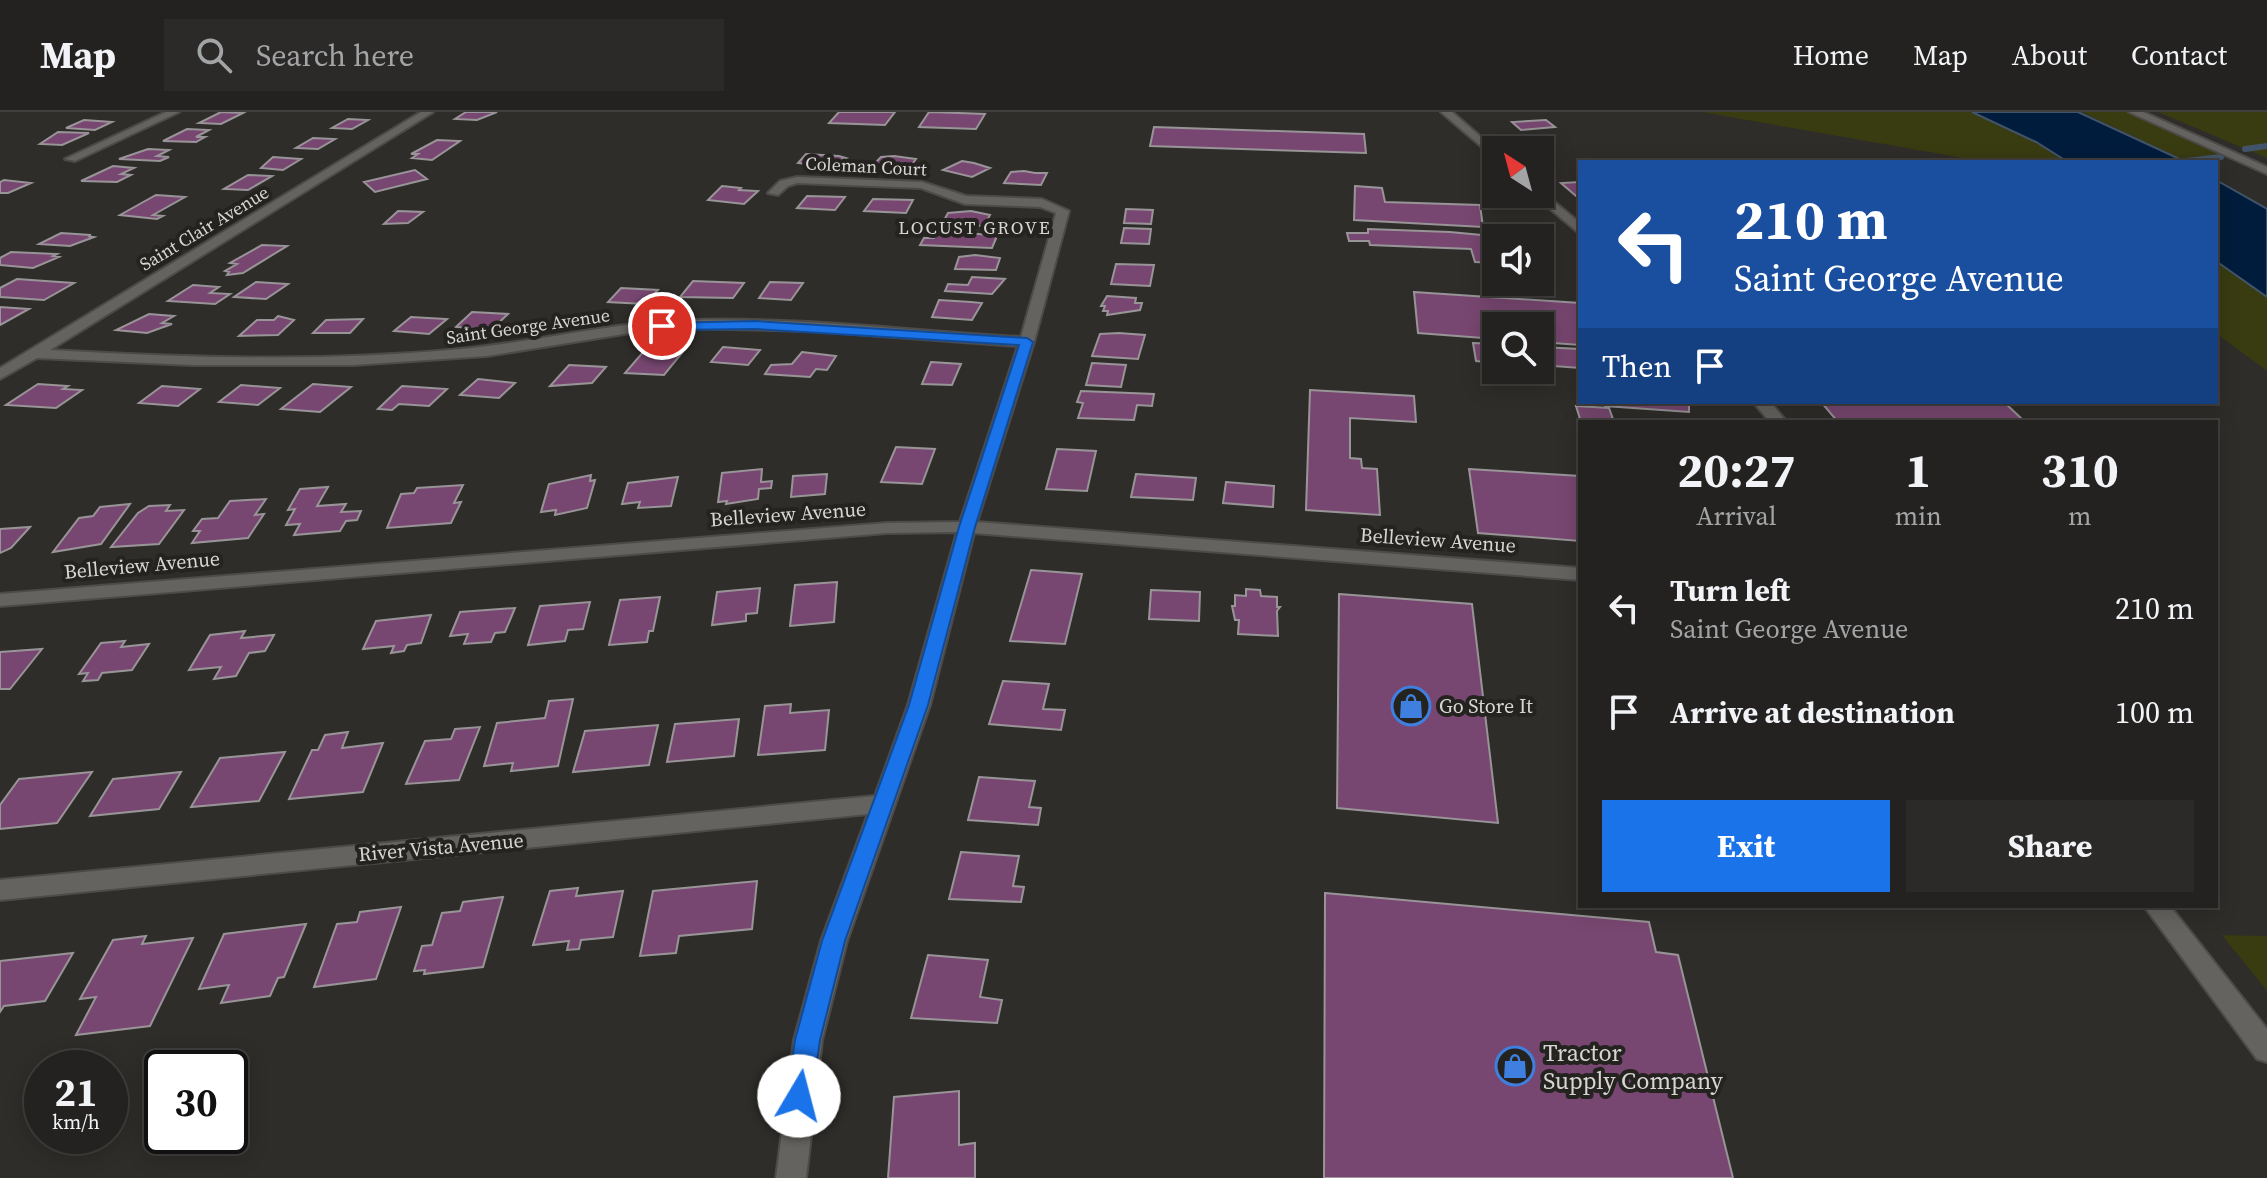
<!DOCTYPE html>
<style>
:root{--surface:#232220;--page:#2b2a29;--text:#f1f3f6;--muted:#a3a4a5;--line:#403f3e;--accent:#1a73e8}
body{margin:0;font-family:"Source Serif 4",serif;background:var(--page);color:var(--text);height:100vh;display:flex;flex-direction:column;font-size:30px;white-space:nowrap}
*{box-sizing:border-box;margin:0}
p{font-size:26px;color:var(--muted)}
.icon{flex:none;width:44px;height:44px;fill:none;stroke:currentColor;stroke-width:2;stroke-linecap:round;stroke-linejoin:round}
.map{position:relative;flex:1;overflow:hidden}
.panel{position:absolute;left:1578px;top:308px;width:640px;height:488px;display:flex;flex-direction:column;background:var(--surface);border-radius:0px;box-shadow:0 4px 20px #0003,0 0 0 2px var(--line)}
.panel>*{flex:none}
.banner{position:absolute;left:1578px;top:48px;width:640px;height:244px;border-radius:0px;box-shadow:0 4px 20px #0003,0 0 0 2px var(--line);background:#1a4fa0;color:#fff;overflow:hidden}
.needle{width:52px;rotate:324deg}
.tools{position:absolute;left:1482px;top:24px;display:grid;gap:16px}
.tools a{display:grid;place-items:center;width:72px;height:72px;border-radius:0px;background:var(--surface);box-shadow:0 4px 20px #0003,0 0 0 2px var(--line);font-size:40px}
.speed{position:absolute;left:24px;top:938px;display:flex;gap:16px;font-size:40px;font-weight:700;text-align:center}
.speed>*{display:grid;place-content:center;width:104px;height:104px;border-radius:50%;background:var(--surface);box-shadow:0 4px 20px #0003,0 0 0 2px var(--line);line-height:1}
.speed small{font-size:20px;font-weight:400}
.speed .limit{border:4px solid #111;border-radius:12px;background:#fff;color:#111}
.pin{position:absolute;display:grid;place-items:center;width:68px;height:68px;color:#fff;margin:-34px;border:4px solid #fff;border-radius:50%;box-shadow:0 2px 8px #0007}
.me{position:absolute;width:88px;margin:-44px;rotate:8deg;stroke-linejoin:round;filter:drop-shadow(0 0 6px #0008)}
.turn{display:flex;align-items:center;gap:28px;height:168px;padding:0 24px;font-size:36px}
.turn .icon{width:104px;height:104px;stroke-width:2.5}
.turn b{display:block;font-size:56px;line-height:68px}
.then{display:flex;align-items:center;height:76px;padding:0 24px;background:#0003;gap:16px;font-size:30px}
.eta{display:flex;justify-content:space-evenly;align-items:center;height:136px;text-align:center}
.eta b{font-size:48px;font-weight:700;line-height:56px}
.cta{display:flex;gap:16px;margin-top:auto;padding:16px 24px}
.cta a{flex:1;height:92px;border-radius:0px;background:var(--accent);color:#fff;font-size:32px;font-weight:700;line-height:92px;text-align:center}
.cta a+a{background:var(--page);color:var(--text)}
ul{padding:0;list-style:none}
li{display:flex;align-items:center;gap:24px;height:104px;padding:0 24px}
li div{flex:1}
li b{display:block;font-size:30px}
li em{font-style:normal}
header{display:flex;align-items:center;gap:48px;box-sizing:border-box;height:112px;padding:0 40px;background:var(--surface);border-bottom:2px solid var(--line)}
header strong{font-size:38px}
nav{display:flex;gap:44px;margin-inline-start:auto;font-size:28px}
.search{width:560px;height:72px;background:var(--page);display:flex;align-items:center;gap:20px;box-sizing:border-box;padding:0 28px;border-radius:0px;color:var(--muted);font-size:30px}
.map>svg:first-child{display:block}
.green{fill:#393b11}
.water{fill:#001c3c;stroke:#41546a;stroke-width:2}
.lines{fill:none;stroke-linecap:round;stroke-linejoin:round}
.stream{stroke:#41546a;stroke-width:6}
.building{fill:#784771;stroke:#989497;stroke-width:2}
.pedestrian-casing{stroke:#4d4b49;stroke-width:4}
.minor-casing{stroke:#4d4b49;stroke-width:4}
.tertiary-casing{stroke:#4d4b49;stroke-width:4}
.pedestrian{fill:#656360;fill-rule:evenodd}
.minor{fill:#656360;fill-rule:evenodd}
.tertiary{fill:#656360;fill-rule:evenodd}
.route{fill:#1a73e8;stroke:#114b97;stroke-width:2}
.labels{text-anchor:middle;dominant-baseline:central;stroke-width:8;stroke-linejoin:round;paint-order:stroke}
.far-street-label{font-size:18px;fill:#d8d6d4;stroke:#252320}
.far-neighbourhood-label{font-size:18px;letter-spacing:2px;fill:#d8d6d4;stroke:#252320}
.street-label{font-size:20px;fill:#d8d6d4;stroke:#252320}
.poi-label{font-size:20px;fill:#d8d6d4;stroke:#252320;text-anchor:start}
.near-poi-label{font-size:24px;fill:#d8d6d4;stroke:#252320;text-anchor:start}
</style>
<header>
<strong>Map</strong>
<div class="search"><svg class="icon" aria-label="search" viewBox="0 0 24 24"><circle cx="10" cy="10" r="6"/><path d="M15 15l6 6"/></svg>Search here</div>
<nav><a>Home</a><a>Map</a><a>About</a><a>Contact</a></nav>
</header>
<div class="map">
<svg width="2267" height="1066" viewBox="0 0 2267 1066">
<rect width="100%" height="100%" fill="#2f2d2a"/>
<path class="green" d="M1702,0H1972L2036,30L2068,50H1986Z
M2082,0H2134L2231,42L2179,46Z
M2158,0H2267V46Z
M2216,149L2267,185V259L2216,221Z
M2222,823L2267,824V879Z"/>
<path class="water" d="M1972,0H2078L2186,50H2068L2036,30Z
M2216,68L2267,97V185L2216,149Z"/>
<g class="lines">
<path class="stream" d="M2245,37L2267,34
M2177,50L2221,45"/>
</g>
<path class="building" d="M221,0L243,1L221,12L199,11Z
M466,0H497L477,8L455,7Z
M839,0H895L885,13L829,11Z
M929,0L959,1L985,2L976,17L919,15Z
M348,7L368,8L352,17L332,16Z
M84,8L112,10L95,18L66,16Z
M1546,8L1555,15L1521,18L1512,10Z
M1154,15L1364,22L1366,41L1150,34Z
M187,17L209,18L196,25H205L196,30L163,29Z
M58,20L89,21L62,33L40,32Z
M313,26L335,27L318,37L296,36Z
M437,28L460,29L432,48L412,46L418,42H411Z
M148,37L169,38L157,44L169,45L160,49L119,47Z
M806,42L839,44L846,46L824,54L798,51Z
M894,44L916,47L909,56L872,54L881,45Z
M273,45L301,47L283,58L261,56Z
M962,49L974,51L990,56L972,65L943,58Z
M113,54L134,56L121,62L131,63L117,70L81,69Z
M415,58L427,67L375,80L364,70Z
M1024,59L1035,61H1047L1041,73L1004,71L1011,60Z
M248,63L272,64L248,78L224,77Z
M4,68L31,71L8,81H0V70Z
M1580,70V84H1576L1561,71Z
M722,74L741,76L739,78L758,79L744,92L708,88Z
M1355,74L1382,76L1385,90L1480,93L1483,115L1354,108Z
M156,83L185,85L153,103L163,104L157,107L120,103Z
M807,84L845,85L835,98L797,96Z
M873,87L913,88L906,101L864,99Z
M1126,97L1153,98L1151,112L1124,111Z
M398,99L423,100L408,111L384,112Z
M971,99L990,103L984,114L942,112L948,101Z
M1124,116L1151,117L1149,132L1121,131Z
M1368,117L1450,120L1514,126H1496V151L1475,150L1471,137L1370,133L1369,129H1349L1347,121H1368Z
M937,120L979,122L997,124L992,136L920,133L924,126H934Z
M61,121L91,123L88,124L94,125L70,134L39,132Z
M262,133L287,134L243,161L227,163L229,160L225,159L237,152L230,151Z
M11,140L57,142L53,144L59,145L33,156L0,153V146Z
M975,143L1000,146L996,158L955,157L959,145Z
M1116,152L1154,153L1150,174L1111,172Z
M972,165L1005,167L992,182L945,179L948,172L968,173Z
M17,167L74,171L44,188L0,185V176Z
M693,169L744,171L733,186L680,185Z
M256,170L288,172L266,187L234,185Z
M770,170L803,171L791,188L759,186Z
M193,173L219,175L210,181L230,182L215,192L168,189Z
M621,176L658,178L645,192L608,190Z
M1414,180L1580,191V233L1540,230V214H1496V227L1418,221Z
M1107,184L1136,186L1135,191H1142L1140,198L1107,203L1108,199H1103L1105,194H1101Z
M939,188L971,190L982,191L972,208L932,205Z
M0,195L29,197L0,213Z
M472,200L508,202L492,217L456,215Z
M149,202L174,204L162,211L172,212L147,221L116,218Z
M278,204L294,208L278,223L239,224L257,208H274Z
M411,205L447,207L429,222L394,219Z
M363,207L350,221H313L326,208Z
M1119,221L1145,223L1138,247L1092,244L1100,222Z
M1473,231L1496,232V251L1476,249Z
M723,235L760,238L748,253L711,250Z
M1540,235L1580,237V256L1540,253Z
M644,239L682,241L664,263L625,261Z
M802,240L836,244L827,258L816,257L810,265L765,262L771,253L792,252Z
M931,250L961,252L952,273L922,272Z
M1092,251L1126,253L1121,275L1086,273Z
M569,253L606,255L592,271L550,274Z
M478,267L515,271L499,286L460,283Z
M38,272L68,274L63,277L82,278L56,296L6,293Z
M313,272L351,275L320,300L281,297Z
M241,273L280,276L258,293L219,290Z
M162,274L200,277L178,294L139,291Z
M402,274L447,277L429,294L399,292L392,298L378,297Z
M1310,278L1414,284L1416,310L1350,306V346L1361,347L1362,356L1377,357L1380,403L1306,398Z
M1081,279L1154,282L1152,294L1137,293L1134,308L1078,306L1083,291L1077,290Z
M1604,290H1689V300L1605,294Z
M1821,290H2004L2024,309L1838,310Z
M1576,294L1609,296L1614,310H1581Z
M896,335L935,337L922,372L881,370Z
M1057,337L1096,339L1087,379L1046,377Z
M762,357L761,370L772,369L771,376L759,377L758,387L726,392L727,389L718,390L722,361Z
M1469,357L1580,364V429L1478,421Z
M827,362L825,382L791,385L793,364Z
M1136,362L1196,366L1193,388L1131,385Z
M591,363L590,369L595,368L587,396L555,403L556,398L541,400L549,372Z
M678,365L671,394L638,396L640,390L622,392L628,371Z
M1226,370L1274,374L1273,395L1223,391Z
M463,373L454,391L461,390L451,411L387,416L401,382L414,381L417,376Z
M328,375L317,394L346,392L341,400L361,399L357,408L346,409L340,419L294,423L300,412L286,413L295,397L288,398L300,377Z
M266,387L255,403L264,402L248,426L192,431L200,419H193L202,407L218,406L230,389Z
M130,392L101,432L53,440L79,406L93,404L100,395Z
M170,393L166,399L184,398L159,432L111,435L138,401L149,394Z
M30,415L11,436L0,441V417Z
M1031,458L1082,462L1065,532L1010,529Z
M837,470L834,510L790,514L795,473Z
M760,476L757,501L746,502V509L712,513L717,480Z
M1246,477L1260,478L1261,484L1277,485V495H1280L1277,499L1278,524L1238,522L1239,508H1235L1232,494H1235V483L1246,484Z
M1151,478L1200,480L1199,509L1149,507Z
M1339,482L1472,492L1498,711L1337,696Z
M660,485L653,519H649L647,530L609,533L620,488Z
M590,490L583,517L568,518L565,529L528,533L540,494Z
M515,496L505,520L495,521L491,530L464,532L468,522L450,524L460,500Z
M431,503L421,531L407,533L404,539L391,541L394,534L363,537L376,509Z
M245,519L241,526L274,523L265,539L249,541L236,564L214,567L221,555L189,558L210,523Z
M125,529L121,535L149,532L132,558L102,561L98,568L83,569L88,561L79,562L101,531Z
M42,537L10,577H0V540Z
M1003,569L1049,572L1043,597L1065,598L1061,618L989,612Z
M573,587L558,654L511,659L513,651L484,654L497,611L545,606L549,589Z
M791,592L790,601L829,598L825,638L758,643L765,594Z
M739,607L734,644L667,650L675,612Z
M658,613L649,653L573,660L585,619Z
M480,615L459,668L406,672L425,629L451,627L455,617Z
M348,620L342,636L383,631L363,680L289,687L312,638H318L325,623Z
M285,640L259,689L191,695L220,646Z
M92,660L57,711L0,717V693L19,667Z
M181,660L159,697L90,704L113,667Z
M979,665L1035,669L1029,695L1041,696L1038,713L968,708Z
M961,740L1019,744L1013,774L1024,775L1021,790L949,787Z
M757,769L752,817L679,824L676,841L640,844L653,779Z
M578,776L576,784L623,779L613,825L581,828L579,837L567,838L569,829L533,833L550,779Z
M1325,781L1649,810L1656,840L1678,843L1733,1066H1324Z
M503,785L483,855L424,862L425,858L414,859L422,834L432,833L442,801L460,799L463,790Z
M401,795L376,867L314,875L337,812L357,810L360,800Z
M306,812L284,865L278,866L270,884L221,891L229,873L199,877L224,822Z
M146,824L142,832L193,826L150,914L76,923L96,885L80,887L113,828Z
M73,841L45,889L4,894L0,900V849Z
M928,843L988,848L980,885L1002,888L997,911L911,906Z
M959,979V1033L975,1031V1066H888L894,985Z"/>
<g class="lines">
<defs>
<path id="pedestrian" d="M2129,0H2143L2267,55V62Z"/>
<path id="minor" d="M166,0H179L75,49L65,47Z
M421,0H433L50,238C187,246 325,250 461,237C537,230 612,210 689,208C800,205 911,219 1021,225L1056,101L1040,95L965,92L921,76L797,71L788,74L778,83L768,81L780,69L797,65L922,70L966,84L1042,87L1069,99L1034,230L977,410L1580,456V468L974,421L930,593L847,829L822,928L806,1066H776L794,928L821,829L868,702L0,788V768L875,684L908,593L957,420L887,421L0,494V482L887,411L960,410L1018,234L814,219L687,216L630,221L487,244L353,253H193L37,246L0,267V256Z"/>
<path id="tertiary" d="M1441,0H1452L1496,38V47Z
M1540,78L1580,111V122L1536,85L1534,82H1540Z
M1753,290H1770L1787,310H1770Z
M2144,794H2170L2267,917V950L2257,947Z"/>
</defs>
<use href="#pedestrian" class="pedestrian-casing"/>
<use href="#minor" class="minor-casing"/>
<use href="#tertiary" class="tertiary-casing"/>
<use href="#pedestrian" class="pedestrian"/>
<use href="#minor" class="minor"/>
<use href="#tertiary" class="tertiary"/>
</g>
<path class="route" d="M755,209L1027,226L1033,230L975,415L928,593L845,829L820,928L812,984L808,993L799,996L790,993L787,984L795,928L822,829L909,593L959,415L1019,233L755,217L662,218L655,214L662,211Z"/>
<defs>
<symbol id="shop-ring" viewBox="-11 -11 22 22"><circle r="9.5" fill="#252320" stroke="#3f7fe0" stroke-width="1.5"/><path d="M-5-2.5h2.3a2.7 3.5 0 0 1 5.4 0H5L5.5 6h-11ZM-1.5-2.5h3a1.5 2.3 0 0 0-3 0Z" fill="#3f7fe0"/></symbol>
</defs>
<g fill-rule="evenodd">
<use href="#shop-ring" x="1389" y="572" width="44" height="44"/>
<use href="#shop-ring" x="1493" y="932" width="44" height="44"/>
</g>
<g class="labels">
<g class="far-street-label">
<text transform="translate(866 54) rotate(3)">Coleman Court</text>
<text transform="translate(204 116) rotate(-31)">Saint Clair Avenue</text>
<text transform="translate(528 214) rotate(-8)">Saint George Avenue</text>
</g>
<g class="far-neighbourhood-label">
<text x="975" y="115">LOCUST GROVE</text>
</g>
<g class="street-label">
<text transform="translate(788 402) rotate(-4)">Belleview Avenue</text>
<text transform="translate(1438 428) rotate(4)">Belleview Avenue</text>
<text transform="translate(142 453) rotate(-5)">Belleview Avenue</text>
<text transform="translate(441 735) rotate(-5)">River Vista Avenue</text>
</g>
<g class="poi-label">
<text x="1439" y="594">Go Store It</text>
</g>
<g class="near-poi-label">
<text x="1543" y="940">Tractor<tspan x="1543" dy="28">Supply Company</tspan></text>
</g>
</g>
</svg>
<div class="tools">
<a><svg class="needle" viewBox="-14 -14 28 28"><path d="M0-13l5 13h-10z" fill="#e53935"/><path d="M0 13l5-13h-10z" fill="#a3a4a5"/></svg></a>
<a><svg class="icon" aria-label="sound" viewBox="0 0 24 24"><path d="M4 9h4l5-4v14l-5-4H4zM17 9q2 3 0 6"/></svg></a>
<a><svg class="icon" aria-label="search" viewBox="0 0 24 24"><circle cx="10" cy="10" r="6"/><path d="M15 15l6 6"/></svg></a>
</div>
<div class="speed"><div>21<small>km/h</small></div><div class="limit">30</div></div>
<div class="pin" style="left:662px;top:214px;background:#d93025"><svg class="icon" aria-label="arrive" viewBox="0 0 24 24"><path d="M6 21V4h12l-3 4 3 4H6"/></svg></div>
<svg class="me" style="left:799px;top:984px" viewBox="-20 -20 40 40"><circle r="19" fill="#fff"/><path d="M0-13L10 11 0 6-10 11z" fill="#1a73e8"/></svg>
<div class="banner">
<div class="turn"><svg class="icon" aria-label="left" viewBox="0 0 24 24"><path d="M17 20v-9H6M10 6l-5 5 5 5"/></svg><div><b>210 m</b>Saint George Avenue</div></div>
<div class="then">Then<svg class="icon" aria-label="arrive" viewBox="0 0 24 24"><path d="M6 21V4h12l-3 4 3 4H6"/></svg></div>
</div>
<section class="panel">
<div class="eta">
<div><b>20:27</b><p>Arrival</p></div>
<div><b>1</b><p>min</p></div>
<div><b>310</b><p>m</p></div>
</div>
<ul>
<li><svg class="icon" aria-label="left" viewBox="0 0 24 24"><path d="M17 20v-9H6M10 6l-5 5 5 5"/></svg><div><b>Turn left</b><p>Saint George Avenue</p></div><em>210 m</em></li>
<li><svg class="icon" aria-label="arrive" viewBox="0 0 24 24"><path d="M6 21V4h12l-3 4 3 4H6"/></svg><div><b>Arrive at destination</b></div><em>100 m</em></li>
</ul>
<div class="cta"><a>Exit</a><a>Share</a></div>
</section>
</div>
